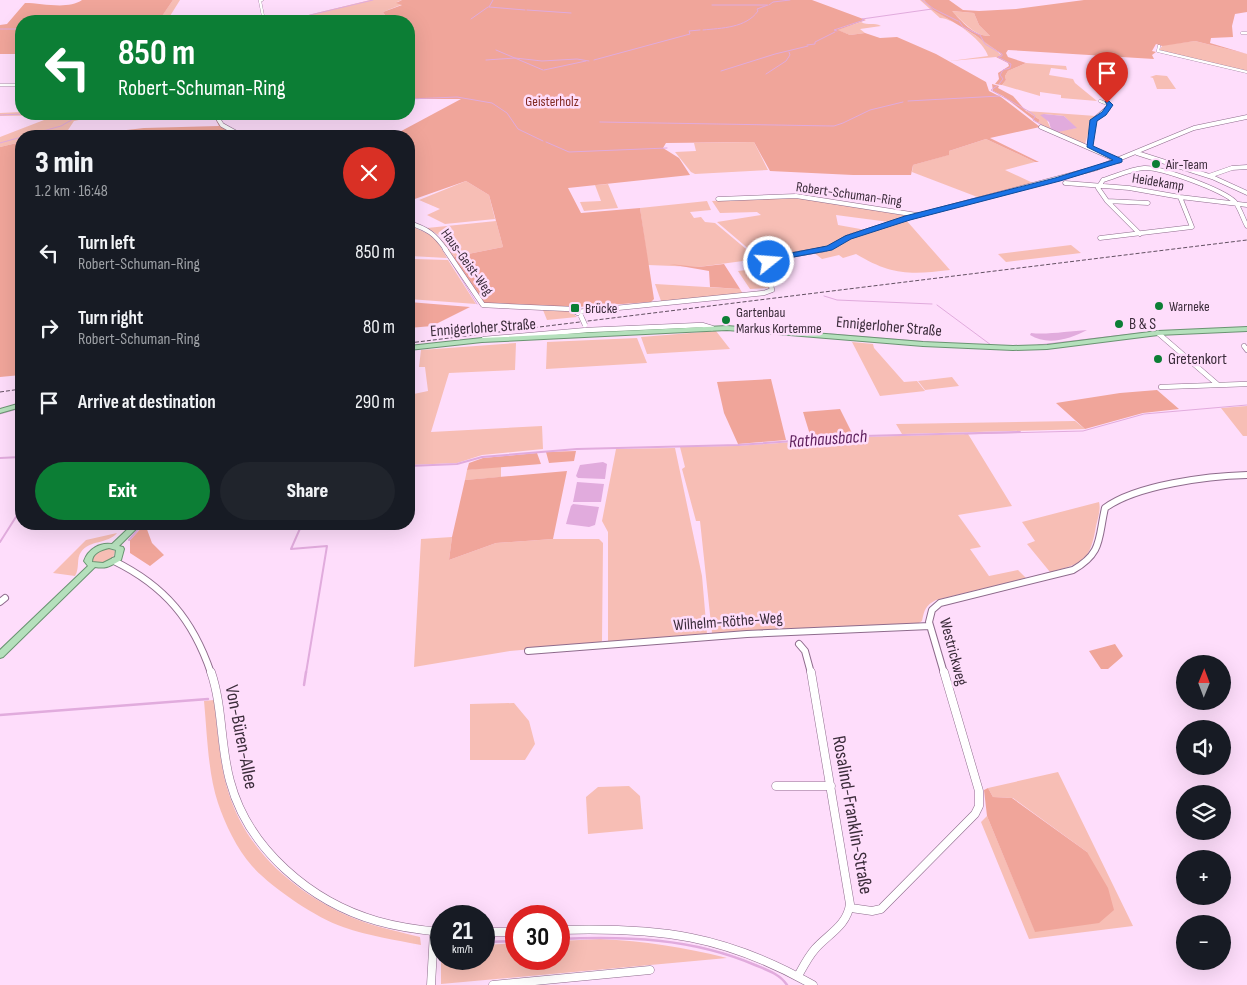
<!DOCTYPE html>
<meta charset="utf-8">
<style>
:root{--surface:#171b24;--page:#20242c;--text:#f1f3f6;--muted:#9ea1a6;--accent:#0c7e35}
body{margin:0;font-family:"Sofia Sans Condensed",sans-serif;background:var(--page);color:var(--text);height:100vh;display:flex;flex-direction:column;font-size:19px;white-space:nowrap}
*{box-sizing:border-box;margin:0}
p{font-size:16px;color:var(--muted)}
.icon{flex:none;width:28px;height:28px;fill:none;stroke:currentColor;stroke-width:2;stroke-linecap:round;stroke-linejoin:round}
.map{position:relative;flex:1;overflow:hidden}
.panel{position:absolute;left:15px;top:130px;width:400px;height:400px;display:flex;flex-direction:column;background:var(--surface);border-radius:20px;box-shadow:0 5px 20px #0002}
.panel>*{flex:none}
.hud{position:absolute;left:15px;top:15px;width:400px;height:105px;border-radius:20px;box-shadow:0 5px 20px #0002;background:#0c7e35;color:#fff;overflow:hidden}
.needle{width:32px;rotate:1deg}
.controls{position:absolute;left:1176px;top:655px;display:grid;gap:10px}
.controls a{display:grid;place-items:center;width:55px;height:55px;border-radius:50%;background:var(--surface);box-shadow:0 5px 20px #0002;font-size:25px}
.speed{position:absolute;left:430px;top:905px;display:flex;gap:10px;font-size:25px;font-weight:700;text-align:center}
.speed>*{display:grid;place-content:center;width:65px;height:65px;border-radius:50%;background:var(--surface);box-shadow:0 5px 20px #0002;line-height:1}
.speed small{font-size:12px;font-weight:400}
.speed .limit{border:8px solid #d22;background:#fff;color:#111}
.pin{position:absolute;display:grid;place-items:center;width:42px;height:42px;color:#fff;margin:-51px -21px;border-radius:50% 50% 50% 0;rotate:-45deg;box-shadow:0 0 5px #0007}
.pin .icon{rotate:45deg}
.me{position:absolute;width:55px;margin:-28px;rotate:73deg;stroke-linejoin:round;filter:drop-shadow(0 0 4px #0008)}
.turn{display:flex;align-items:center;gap:18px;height:105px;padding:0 20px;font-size:22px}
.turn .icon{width:65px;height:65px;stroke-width:2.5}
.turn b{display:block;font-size:35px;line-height:42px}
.round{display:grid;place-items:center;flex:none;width:52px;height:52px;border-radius:26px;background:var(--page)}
.headline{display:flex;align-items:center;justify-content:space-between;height:85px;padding:0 20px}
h1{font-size:30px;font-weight:800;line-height:38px}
.cta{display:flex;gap:10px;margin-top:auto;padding:10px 20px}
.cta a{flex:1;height:58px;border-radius:30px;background:var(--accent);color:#fff;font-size:20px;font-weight:800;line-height:58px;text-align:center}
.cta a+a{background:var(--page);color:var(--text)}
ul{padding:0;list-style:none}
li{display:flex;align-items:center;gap:15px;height:75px;padding:0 20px}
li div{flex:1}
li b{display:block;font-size:19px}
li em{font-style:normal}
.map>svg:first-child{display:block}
.green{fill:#f7beb5;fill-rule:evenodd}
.forest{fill:#f0a59a;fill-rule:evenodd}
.water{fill:#e1abdd}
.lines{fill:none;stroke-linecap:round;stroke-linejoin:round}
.stream-far2{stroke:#e1abdd;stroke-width:1}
.stream-far1{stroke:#e1abdd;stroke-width:2}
.stream{stroke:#e1abdd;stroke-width:2.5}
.minor-far4-casing{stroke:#8e6b8c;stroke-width:3}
.minor-far3-casing{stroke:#8e6b8c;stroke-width:5}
.minor-far2-casing{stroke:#8e6b8c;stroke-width:5.5}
.minor-far1-casing{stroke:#8e6b8c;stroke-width:8}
.minor-casing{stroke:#8e6b8c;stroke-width:9}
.major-casing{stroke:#6a9472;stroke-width:2}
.minor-far4{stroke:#fff;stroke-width:2.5}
.minor-far3{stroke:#fff;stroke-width:4}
.minor-far2{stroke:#fff;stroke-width:4.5}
.minor-far1{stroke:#fff;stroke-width:6}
.minor{stroke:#fff;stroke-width:8}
.major{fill:#b5e0bc;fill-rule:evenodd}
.rail{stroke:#635062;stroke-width:1;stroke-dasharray:4 2;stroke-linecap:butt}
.minor-bridge-casing{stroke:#8e6b8c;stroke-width:5.5;stroke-linecap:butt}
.minor-bridge{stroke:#fff;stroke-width:4.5}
.route{fill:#1a73e8;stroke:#114b97}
.poi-dot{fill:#0c7e35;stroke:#feddfb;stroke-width:2}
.labels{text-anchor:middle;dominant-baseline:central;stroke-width:5;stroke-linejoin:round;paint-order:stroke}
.far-park-label{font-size:14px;fill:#822b23;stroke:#feddfb}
.far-poi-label{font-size:14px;fill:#3b2c3a;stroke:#feddfb;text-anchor:start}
.far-street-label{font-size:14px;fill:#3b2c3a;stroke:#feddfb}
.poi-label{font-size:16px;fill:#3b2c3a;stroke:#feddfb;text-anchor:start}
.street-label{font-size:16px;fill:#3b2c3a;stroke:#feddfb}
.water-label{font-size:18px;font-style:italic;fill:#5d1e5b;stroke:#feddfb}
.near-street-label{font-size:19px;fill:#3b2c3a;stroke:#feddfb}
</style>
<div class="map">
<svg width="1247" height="985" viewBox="0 0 1247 985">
<rect width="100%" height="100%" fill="#feddfb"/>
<path class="green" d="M173,0H180L170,16L260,15L261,19L300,17L370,0H402L397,2L403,4L383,12L389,21L159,20Z
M920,0H924C946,23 980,33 1001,55L996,57L950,61L988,56C985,43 954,18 940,18Z
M951,11L974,13L979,25L990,36C975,37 962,20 951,11Z
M861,22C868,26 874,22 881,26L860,29L865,33L850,35L837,30Z
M1195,41L1247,54V72L1159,50L1163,45Z
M1026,63L1066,66L1067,70L1051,68L1049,75L1073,79L1075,83L1097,101L1061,98V95L1040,92V96L1002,85L1006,80L1005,76L1008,71Z
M1156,75L1167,76L1176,89H1157L1153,78L1150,77Z
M1026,111L1096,116L1092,120L1085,144L1043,126L1038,123L1040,120ZM1044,114L1064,116L1076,128L1058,131L1051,129Z
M21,112V114H107L74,121L64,136H21V142L0,147V137L57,115L0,116V113Z
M986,139L1035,162L1005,170L1033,183L980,198L912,172L913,165L948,155L949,151Z
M754,142L768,170L695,174L691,172L675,152L696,151L694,143Z
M466,181L489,195L495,219L445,224L427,215L440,209L419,200Z
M608,184L618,208L584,211L580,202L601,201L595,185Z
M796,197L912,215L889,222L836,215L838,225L866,230L828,247L763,259L757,256L717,222L761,215L757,212L720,213L712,201Z
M707,201L711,210L690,212L694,218L701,217L705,222L715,223L758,259L698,267L648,265L640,208Z
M906,220L950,270C910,275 891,275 856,254L843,258L839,255L822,259L813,252L832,249L850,238Z
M496,221L503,247L453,257L440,236L427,228Z
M409,225L435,237L447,258L410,256L414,244L409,243Z
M1071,245L1081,253L1006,262L998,254Z
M414,259L448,260L476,304L409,299V262H412Z
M765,268L769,288L750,289L738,271Z
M655,284L740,289L743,294L661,301Z
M543,310L570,311L577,317L547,320Z
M716,331L730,349L647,354L641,337Z
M637,338L647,363L546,369L547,342Z
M852,342L873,344L874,348L904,382L917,381L925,391L880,396Z
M516,343L515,370L449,373L431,432L542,426L543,449L482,455L457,463L409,465V395L428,391L425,367H419L421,350Z
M952,377L959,386L925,390L918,381Z
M1247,406V436H1243L1221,408Z
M1075,421L1085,429L902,434L896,424Z
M968,434L1012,506L958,515L981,547L970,549L989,576L1018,570L1026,578L936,600C926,605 924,610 922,621L917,624L712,633L700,521H696L682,469L685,467L680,447L737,446L864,437Z
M675,448L702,576L707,634L608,643V532L602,521L616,449Z
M501,466V477L465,480L467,470Z
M1099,502C1101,509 1098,518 1096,526C1090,561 1084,563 1050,572L1027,544L1035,541L1022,522Z
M117,533C108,544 89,540 81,552C76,559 80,568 75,576L53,573L86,540Z
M452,537L449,560L496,543L553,539H599L603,543L602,641L600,643L510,651L414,667L421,539Z
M107,548L115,551L113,558L102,563L93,562L92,560L96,552Z
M214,700C218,731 219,764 229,794C248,855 303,899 361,921C380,928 401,932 420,937L421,945C395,940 369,936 343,927C315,917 272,888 252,866C237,849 225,824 218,803C208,774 207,732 204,701Z
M514,703L529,721L535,744L525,760H470V704Z
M1058,772L1133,926L1029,939L981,822L987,816L1035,931L1087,852L1013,798L993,797L988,788Z
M629,786L640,796L643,829L588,834L586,797L598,787Z
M600,939C645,941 683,947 727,958L441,984V949V959H484V945L516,943V959H559V941Z"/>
<path class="forest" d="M82,0H173L160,19L165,21H21V54H0V25L7,24L25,3C42,3 68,10 82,0Z
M402,0H812L866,20L838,30L850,35L865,33L880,38L897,37L936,54L986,82L989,91L1001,97L1040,127L990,138L1039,162H1035L986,139L949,151V155L913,165L911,175H853L770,171L754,142L666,143L663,148L679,158L690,175L568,188L581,213L640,208L654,299L651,302L578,307L484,304L453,257L503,247L489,195L466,181L409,201V136H392L461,99H409V21H389L383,12L402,5L396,3Z
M924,0H949L963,10L979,11L1016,9L1084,0H1247V12L1235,14L1232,26L1233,37L1211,38L1210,43L1247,54L1195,41L1162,46L1156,44L1152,51L1156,52L1152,55L1154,59L1008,50L1006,53L1008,57L1026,63L1008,71L1005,76L1006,80L1002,85L995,84L999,79L998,73L1009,66L1008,63L996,57L1001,55L1000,53L975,35L933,10ZM952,11L974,13L979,25L990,36C975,37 961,21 952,11Z
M992,84L999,86L998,88L1013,96L1026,111L1040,120L1038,123L1003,96L993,91Z
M213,114L222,115L218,116L221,123L220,126L240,136H74L144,128L219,126Z
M21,142V375L0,377V147Z
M669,264L698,267L724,264L740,289L710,287L709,271Z
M409,302L470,307L432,326L409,328Z
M771,379L786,440L738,444L724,413L717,382Z
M1157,390L1179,409L1143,413L1085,429L1056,403L1120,393Z
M840,409L853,435L811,438L803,412Z
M576,451L574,461L549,463L546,452Z
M537,453L541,464L467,470L469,463L483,458Z
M567,471L553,539L496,543L449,560L452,537L465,480Z
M145,524L152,543L164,555L150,566L130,553V540Z
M1115,644L1123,656L1108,669H1101L1089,651Z
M988,788L993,797L1012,798L1087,852L1108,888L1114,910L1099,923L1035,932L987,816L984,790Z"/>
<path class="water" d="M1044,114L1064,116L1077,128L1058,132L1051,129L1049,122L1040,115Z
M1087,330C1071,339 1047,346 1030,335L1031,333C1046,335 1070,331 1087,330Z
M603,462L607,464L605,479L578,478L576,476L580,465Z
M577,482L604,484L601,502H573Z
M573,504L599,507L595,525L589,527L566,524L571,506Z"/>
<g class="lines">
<path class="stream-far2" d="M922,0L934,9L958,21
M712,5H767
M769,5L773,2L790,0
M489,7L525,10
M489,7L493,0
M527,10L571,13
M303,19L310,15L373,0
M471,19L488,7
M267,20L303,17
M253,21H263
M959,21L963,27L980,35L985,44L1002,54V56L998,57L1011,64L1010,68L1003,70L1000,75L1003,79L999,84
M0,29H21
M703,30C722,28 746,28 758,11L757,9L768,5
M837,31L834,30L864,20L862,19L932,9
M807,45L815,44V42L835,32
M496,50L543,70
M486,60L515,58L542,61L577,59L589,61
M594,60L690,34L689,31L700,30
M544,70L586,61
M721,71L775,54L808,46
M766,74L786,61L790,55L789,52
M997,86L991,90L1030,112L1035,116L1033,120L1042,125
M409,99L457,97L492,103L507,113L518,129L543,141
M908,101L1000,96
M0,115L23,114
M600,122L834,126L843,123L870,110L903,102
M546,142L569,152L667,148
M0,143L61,126L75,118L96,114
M451,262L477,304
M824,296L837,300L932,304
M937,305L991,345
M830,334L928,342
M1038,345L1149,332
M0,414L21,408
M965,434L1083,431L1144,414L1247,405"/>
<path class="stream-far1" d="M0,458L21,457
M409,466L457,464L482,457L577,449L738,445L863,436L1020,432
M302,524L291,549L327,546L306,673
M129,540L143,524
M0,542L21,509"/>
<path class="stream" d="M304,685L306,672
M0,715L208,699
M559,939C626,936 692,938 755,965C767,970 780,974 787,985
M484,942L516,941"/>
<defs>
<path id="minor-far4" d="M262,0L260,1L264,21
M1242,33H1247
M1159,46L1158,51L1247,72
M0,85H21
M1100,101L1110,105L1107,109"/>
<path id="minor-far3" d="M215,114L222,125L242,136
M1041,127L1119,161
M1090,147L1094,120L1108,108
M1137,153L1212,177L1247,193
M1209,176L1232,168L1247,167
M1065,183L1129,188L1180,197L1247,205
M718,199L796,196L917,215
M1107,201L1148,203
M409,223C428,229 435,234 446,250
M1140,234L1107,201L1098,188L1103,180C1116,176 1131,169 1144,168C1161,167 1223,190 1235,202C1240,208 1243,219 1247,226
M1100,238L1192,227L1180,197
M819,250L829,248L848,237L908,218L1097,168L1194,128L1247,117"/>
<path id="minor-far2" d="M445,249L483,305L571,309L578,313
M577,312L764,293L772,290L767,267L774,258L826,249
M1158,333L1217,384
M484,339L587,330L702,325L712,328
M1244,346L1247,350
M1161,387L1247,384"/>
<path id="minor-far1" d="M114,561C165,586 193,620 211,673
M0,602L5,598
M799,644L805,651L811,673
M528,651L747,634L930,626
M944,673L929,622L932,610L940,603L1073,570C1103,553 1098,538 1105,508C1136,485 1208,476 1247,475"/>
<path id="minor" d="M211,672C223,707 220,745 230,781C248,849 311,902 377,921C398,927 419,930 441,932
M776,786H831
M851,908L872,911L881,909L975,814L979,806V791L944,672
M559,930C659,927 725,935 813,985
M484,932H516
M798,976C803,967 808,957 815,949C828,934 847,926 850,904L811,672
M431,985L434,932
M493,985L650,970"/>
<path id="major" d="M727,326L923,342L1013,346L1047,345L1158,331L1247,327V331L1158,335L1047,349L1013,350L923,346L727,330L482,342L409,350V346L482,338Z
M21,403V407L0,413V409Z
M133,524H141L119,546L123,547L124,549L121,560C110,566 107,569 95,567L3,657L0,658V650L88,566L84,561C88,549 100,542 112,544ZM109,548L116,550L115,557L103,563L92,562C92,553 101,550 109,548Z"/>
</defs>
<use href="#minor-far4" class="minor-far4-casing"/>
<use href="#minor-far3" class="minor-far3-casing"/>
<use href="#minor-far2" class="minor-far2-casing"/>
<use href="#minor-far1" class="minor-far1-casing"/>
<use href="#minor" class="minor-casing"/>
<use href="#major" class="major-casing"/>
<use href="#minor-far4" class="minor-far4"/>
<use href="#minor-far3" class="minor-far3"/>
<use href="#minor-far2" class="minor-far2"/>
<use href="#minor-far1" class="minor-far1"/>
<use href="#minor" class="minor"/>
<use href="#major" class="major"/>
<path class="rail" d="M409,343L1247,240
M0,392L21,389"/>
<defs>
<path id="minor-bridge" d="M581,316L585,325"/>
</defs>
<use href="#minor-bridge" class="minor-bridge-casing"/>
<use href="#minor-bridge" class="minor-bridge"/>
</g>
<path class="route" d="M1105,101H1109L1113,105L1106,115L1097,121L1093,146L1122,159V162L1060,181L910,220L851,239L832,250L777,260L769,264L764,262L771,257L827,246L845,236L905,216L1055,178L1113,160L1087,147L1090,120L1102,112L1107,105Z"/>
<g class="poi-dot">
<circle cx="1156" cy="164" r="5"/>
<circle cx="1159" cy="306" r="5"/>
<rect x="570" y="303" width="10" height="10" rx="2.5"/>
<circle cx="726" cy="320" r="5"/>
<circle cx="1119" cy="324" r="5"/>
<circle cx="1158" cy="359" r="5"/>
</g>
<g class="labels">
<g class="far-park-label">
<text x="552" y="101">Geisterholz</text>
</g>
<g class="far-poi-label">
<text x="1166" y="164">Air-Team</text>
<text x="1169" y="306">Warneke</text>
<text x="585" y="308">Brücke</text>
<text x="736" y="312">Gartenbau<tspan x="736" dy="16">Markus Kortemme</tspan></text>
</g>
<g class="far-street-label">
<text transform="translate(1158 182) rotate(9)">Heidekamp</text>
<text transform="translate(849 194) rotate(8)">Robert-Schuman-Ring</text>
<text transform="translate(467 262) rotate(54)">Haus-Geist-Weg</text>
</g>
<g class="poi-label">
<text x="1129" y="324">B &amp; S</text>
<text x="1168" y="359">Gretenkort</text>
</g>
<g class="street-label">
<text transform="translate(889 327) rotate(5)">Ennigerloher Straße</text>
<text transform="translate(483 328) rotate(-4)">Ennigerloher Straße</text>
<text transform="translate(728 622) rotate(-4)">Wilhelm-Röthe-Weg</text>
<text transform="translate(953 652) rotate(75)">Westrickweg</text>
</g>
<g class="water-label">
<text transform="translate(828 439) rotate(-4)">Rathausbach</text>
</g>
<g class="near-street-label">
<text transform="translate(241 737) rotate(79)">Von-Büren-Allee</text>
<text transform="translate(852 815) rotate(80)">Rosalind-Franklin-Straße</text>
</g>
</g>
</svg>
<div class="controls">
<a><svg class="needle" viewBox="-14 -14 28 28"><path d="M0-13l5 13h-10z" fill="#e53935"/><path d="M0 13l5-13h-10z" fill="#9ea1a6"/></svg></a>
<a><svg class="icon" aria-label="sound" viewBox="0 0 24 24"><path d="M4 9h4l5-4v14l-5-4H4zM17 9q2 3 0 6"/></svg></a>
<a><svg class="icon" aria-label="layers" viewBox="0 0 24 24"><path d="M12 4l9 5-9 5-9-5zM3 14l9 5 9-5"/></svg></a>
<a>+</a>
<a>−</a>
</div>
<div class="speed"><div>21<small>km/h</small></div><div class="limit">30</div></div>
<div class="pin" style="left:1107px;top:103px;background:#d93025"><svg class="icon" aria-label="arrive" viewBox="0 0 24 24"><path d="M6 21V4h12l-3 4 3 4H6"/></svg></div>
<svg class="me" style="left:769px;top:262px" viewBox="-20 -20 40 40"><circle r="17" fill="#1a73e8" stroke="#fff" stroke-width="3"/><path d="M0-11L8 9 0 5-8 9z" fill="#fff"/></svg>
<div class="hud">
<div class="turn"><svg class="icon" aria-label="left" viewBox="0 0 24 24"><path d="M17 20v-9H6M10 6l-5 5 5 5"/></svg><div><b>850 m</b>Robert-Schuman-Ring</div></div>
</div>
<section class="panel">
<div class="headline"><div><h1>3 min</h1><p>1.2 km · 16:48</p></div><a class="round" style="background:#d93025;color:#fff"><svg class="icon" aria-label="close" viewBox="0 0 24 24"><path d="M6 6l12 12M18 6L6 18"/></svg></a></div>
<ul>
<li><svg class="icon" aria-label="left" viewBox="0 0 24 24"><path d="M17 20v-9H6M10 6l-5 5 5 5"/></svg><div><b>Turn left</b><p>Robert-Schuman-Ring</p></div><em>850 m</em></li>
<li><svg class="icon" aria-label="right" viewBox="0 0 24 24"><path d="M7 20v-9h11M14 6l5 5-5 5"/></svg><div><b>Turn right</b><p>Robert-Schuman-Ring</p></div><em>80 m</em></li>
<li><svg class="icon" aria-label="arrive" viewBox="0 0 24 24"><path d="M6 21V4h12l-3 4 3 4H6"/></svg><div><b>Arrive at destination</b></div><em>290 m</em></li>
</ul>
<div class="cta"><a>Exit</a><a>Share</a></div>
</section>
</div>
